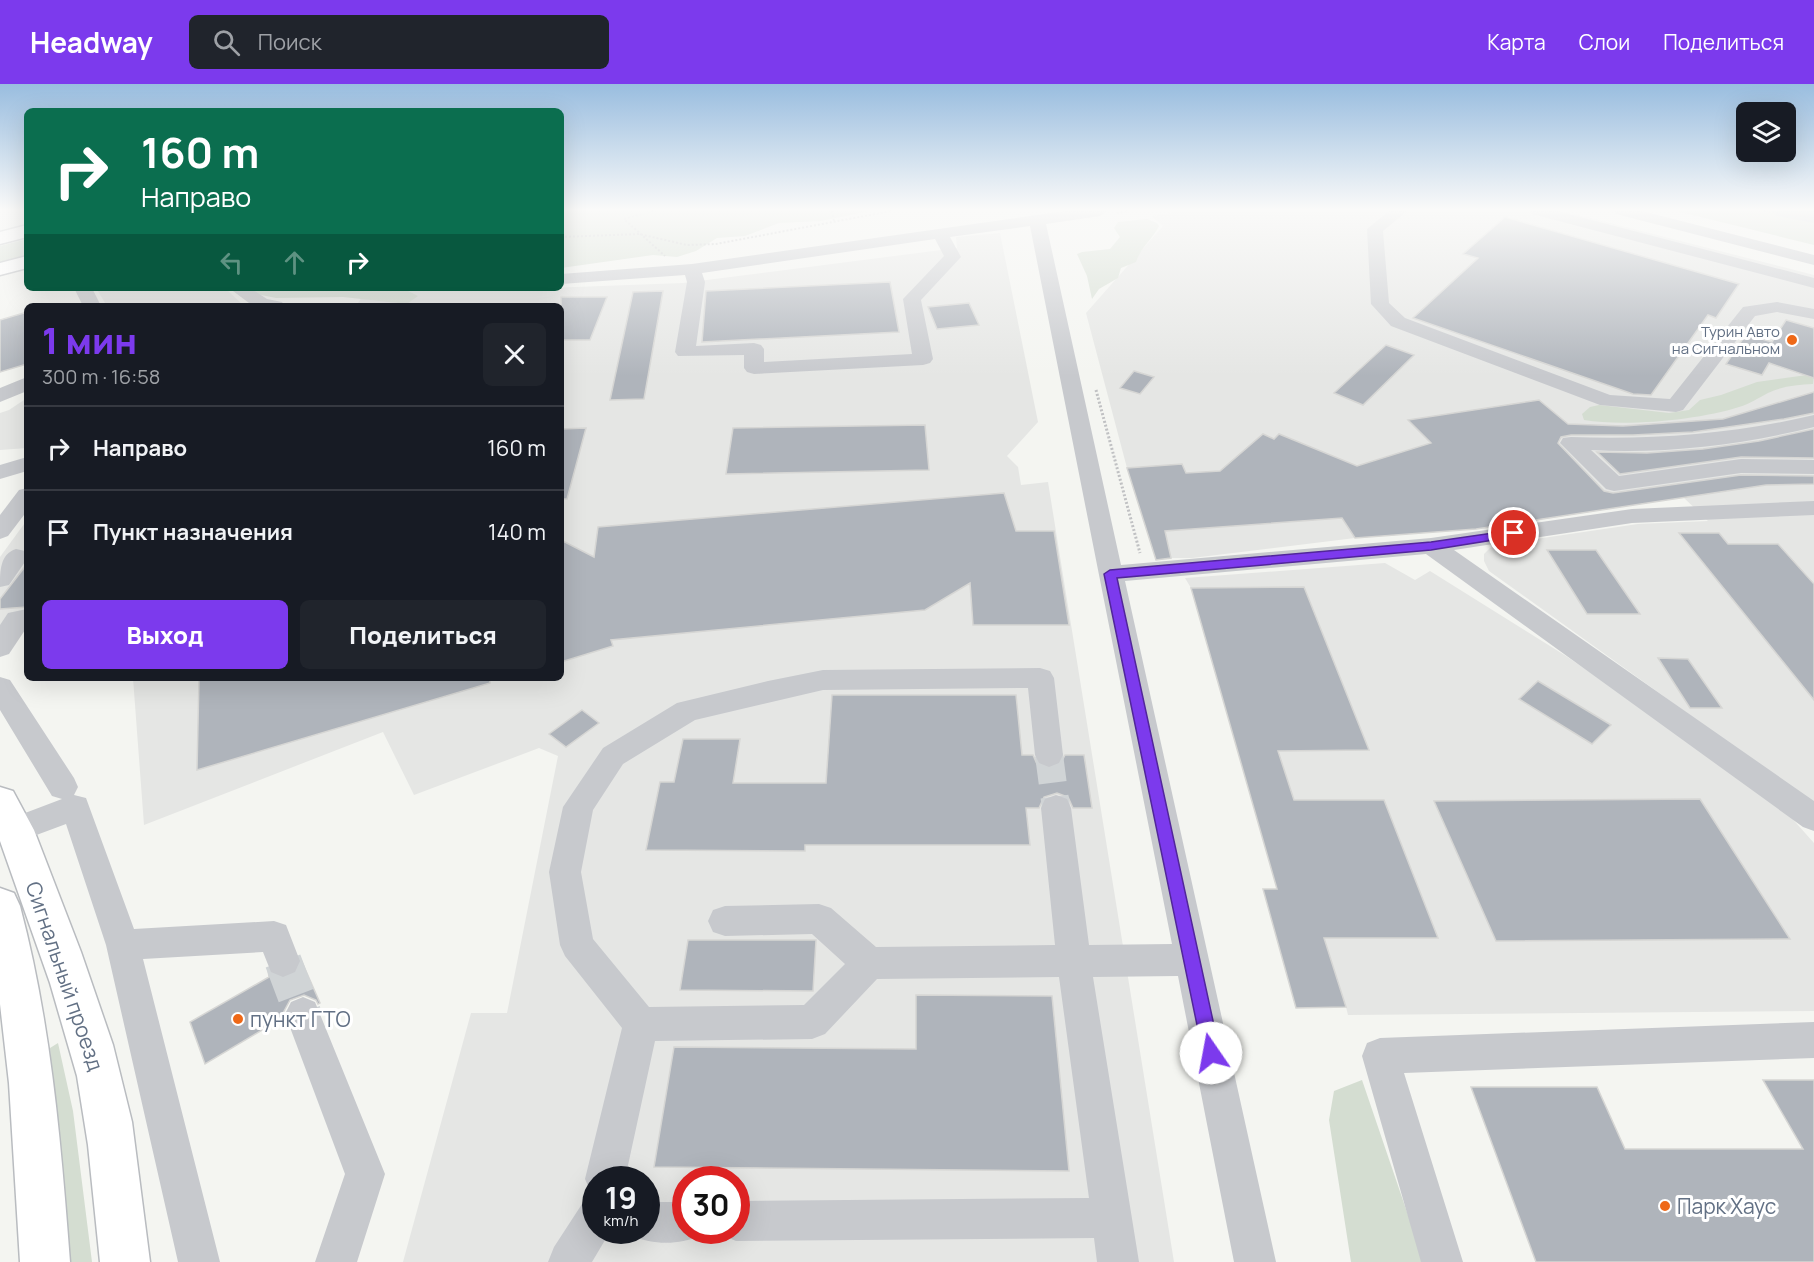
<!DOCTYPE html>
<html lang="ru">
<meta charset="utf-8">
<style>
:root{--surface:#171b24;--page:#20242c;--text:#f1f3f6;--muted:#9ea1a6;--line:#363941;--accent:#7c3aed}
body{margin:0;font-family:Manrope,sans-serif;background:var(--page);color:var(--text);height:100vh;display:flex;flex-direction:column;font-size:22px;white-space:nowrap}
*{box-sizing:border-box;margin:0}
p{font-size:20px;color:var(--muted)}
.icon{flex:none;width:33px;height:33px;fill:none;stroke:currentColor;stroke-width:2;stroke-linecap:round;stroke-linejoin:round}
.map{position:relative;flex:1;overflow:hidden}
.sheet{position:absolute;left:24px;top:219px;width:540px;height:378px;display:flex;flex-direction:column;background:var(--surface);border-radius:9px;box-shadow:0 6px 24px #0002}
.sheet>*{flex:none}
.top-card{position:absolute;left:24px;top:24px;width:540px;height:183px;border-radius:9px;box-shadow:0 6px 24px #0002;background:#0b6e4f;color:#fff;overflow:hidden}
.buttons{position:absolute;left:1736px;top:18px;display:grid;gap:12px}
.buttons a{display:grid;place-items:center;width:60px;height:60px;border-radius:9px;background:var(--surface);box-shadow:0 6px 24px #0002;font-size:30px}
.speed{position:absolute;left:582px;top:1082px;display:flex;gap:12px;font-size:30px;font-weight:700;text-align:center}
.speed>*{display:grid;place-content:center;width:78px;height:78px;border-radius:50%;background:var(--surface);box-shadow:0 6px 24px #0002;line-height:1}
.speed small{font-size:15px;font-weight:400}
.speed .limit{border:9px solid #d22;background:#fff;color:#111}
.pin{position:absolute;display:grid;place-items:center;width:51px;height:51px;color:#fff;margin:-26px;border:3px solid #fff;border-radius:50%;box-shadow:0 2px 6px #0007}
.me{position:absolute;width:66px;margin:-33px;rotate:348deg;stroke-linejoin:round;filter:drop-shadow(0 0 4px #0008)}
.turn{display:flex;align-items:center;gap:21px;height:126px;padding:0 18px;font-size:27px}
.turn .icon{width:78px;height:78px;stroke-width:2.5}
.turn b{display:block;font-size:42px;line-height:51px}
.lanes{display:flex;align-items:center;height:57px;padding:0 18px;background:#0003;justify-content:center;gap:30px;direction:ltr}
.lanes .off{opacity:.35}
.round{display:grid;place-items:center;flex:none;width:63px;height:63px;border-radius:9px;background:var(--page)}
.head{display:flex;align-items:center;justify-content:space-between;height:102px;padding:0 18px}
h1{font-size:36px;font-weight:800;line-height:45px;color:var(--accent)}
.action{display:flex;gap:12px;margin-top:auto;padding:12px 18px}
.action a{flex:1;height:69px;border-radius:9px;background:var(--accent);color:#fff;font-size:24px;font-weight:800;line-height:69px;text-align:center}
.action a+a{background:var(--page);color:var(--text)}
ul{padding:0;list-style:none}
li{display:flex;align-items:center;gap:18px;height:84px;padding:0 18px;border-top:2px solid var(--line)}
li div{flex:1}
li b{display:block;font-size:22px}
li em{font-style:normal}
header{display:flex;align-items:center;gap:36px;box-sizing:border-box;height:84px;padding:0 30px;background:var(--accent);color:#fff}
header strong{font-size:28px}
nav{display:flex;gap:33px;margin-inline-start:auto;font-size:21px}
.search{width:420px;height:54px;background:var(--page);display:flex;align-items:center;gap:15px;box-sizing:border-box;padding:0 21px;border-radius:9px;color:var(--muted);font-size:22px}
.map>svg:first-child{display:block}
.built{fill:#e5e6e4;fill-rule:evenodd}
.green{fill:#d4ddd1}
.lines{fill:none;stroke-linecap:round;stroke-linejoin:round}
.river{fill:#c2cad1;fill-rule:evenodd}
.building{fill:#afb4bb;stroke:#d6d6d4;stroke-width:1.5}
.minor-tunnel-far1{stroke:#d0d4d6;stroke-width:28;stroke-dasharray:28 14;stroke-linecap:butt}
.minor-tunnel{stroke:#d0d4d6;stroke-width:37;stroke-dasharray:37 18;stroke-linecap:butt}
.major-casing{stroke:#b9bcc0;stroke-width:3}
.path-far1{stroke:#c0c1c3;stroke-width:2;stroke-dasharray:2 2;stroke-linecap:butt}
.path{stroke:#c0c1c3;stroke-width:3;stroke-dasharray:2 2;stroke-linecap:butt}
.minor{fill:#c7c9cd;fill-rule:evenodd}
.major{fill:#fff;fill-rule:evenodd}
.route{fill:#7c3aed;stroke:#51269a;stroke-width:1.5}
.poi-dot{fill:#ee6817;stroke:#fff;stroke-width:2}
.labels{text-anchor:middle;dominant-baseline:central;stroke-width:6;stroke-linejoin:round;paint-order:stroke}
.far-poi-label{font-size:15px;fill:#627084;stroke:#fff;text-anchor:end}
.near-street-label{font-size:21px;fill:#627084;stroke:#fff}
.near-poi-label{font-size:21px;fill:#627084;stroke:#fff;text-anchor:start}
</style>
<header>
<strong>Headway</strong>
<div class="search"><svg class="icon" aria-label="search" viewBox="0 0 24 24"><circle cx="10" cy="10" r="6"/><path d="M15 15l6 6"/></svg>Поиск</div>
<nav><a>Карта</a><a>Слои</a><a>Поделиться</a></nav>
</header>
<div class="map">
<svg width="1814" height="1178" viewBox="0 0 1814 1178">
<rect width="100%" height="100%" fill="#f4f5f1"/>
<path class="built" d="M1185,127H1563L1814,191V720L1489,487L1484,477V470L1490,464L1501,460L1638,440L1708,437L1683,413L1490,444L1355,454L1192,474H1156L1127,384L1086,229L1163,142L1151,132Z
M1000,149L1038,338L1007,372L1018,383L1021,401L1048,398L1174,1178H403L471,929H507L558,672L539,664L414,711L383,648L144,741L133,594H561V222H356L368,204H442L466,207L683,199L957,164L956,153ZM596,1095H646V1146H596ZM686,1095H736V1146H686Z
M96,204H225L244,222H107Z
M27,314V364L0,366V329L9,326Z
M27,436V546L0,548V473Z
M1385,479L1415,496L1430,487L1566,572L1772,712L1814,759V927L1348,931L1346,923L1296,924L1277,804L1191,504L1185,494Z"/>
<path class="green" d="M561,127H870L821,137L779,139L745,152L717,154L696,167L677,173L653,171L561,184V168L564,167H561Z
M1676,127H1814V161Z
M1147,135L1157,139L1159,142C1152,156 1141,163 1136,178L1121,184L1118,194L1099,205L1092,215L1087,192L1077,170L1082,168L1110,165L1120,153L1114,144L1118,138Z
M27,155V174L0,181V162Z
M251,204H402L418,212L407,220L343,213L276,214L256,210Z
M1814,290L1813,300C1797,301 1782,302 1768,309C1758,314 1750,320 1739,323C1699,336 1625,343 1584,336L1582,330L1590,323L1599,321L1669,329L1689,326L1700,316L1721,311L1757,298Z
M58,959L73,1027L92,1178H68L50,964Z
M1362,996L1424,1178H1351L1329,1036L1334,1007Z"/>
<g class="lines">
<path class="river" d="M1772,127H1814V139L1776,132Z"/>
</g>
<path class="building" d="M1505,133L1739,200L1716,234L1708,231L1651,311L1633,310L1413,234L1478,174L1463,170Z
M890,198L899,248L702,258L706,207Z
M663,207L644,315L610,316L633,208Z
M561,213H607L590,256H561Z
M969,219L979,241L937,245L928,223Z
M27,228V280L0,288V236Z
M1786,236L1814,244V294L1769,279L1762,291L1726,280L1746,250L1772,258Z
M1386,261L1414,271L1363,321L1334,309Z
M1134,287L1154,293L1140,310L1120,304Z
M1814,308V329L1784,335L1693,348L1633,351H1571L1561,353L1558,359L1604,407L1613,409L1741,391L1814,392V400L1766,401L1476,445L1355,454L1342,434L1165,447L1171,474L1156,476L1127,384L1182,380L1186,389L1220,387L1263,350L1274,355L1279,350L1357,382L1431,359L1408,336L1539,316L1568,340L1623,342L1723,335Z
M925,341L929,386L726,390L733,344Z
M586,344L567,415H561V345Z
M1814,345V374L1741,373L1620,390L1597,368L1647,369L1703,365L1759,357Z
M1004,409L1016,447H1054L1069,541H973L970,499L925,526L611,556L613,562L561,578V456L594,473L598,443Z
M1679,449H1719L1728,460H1778L1814,500V616Z
M1547,466H1596L1640,530H1587Z
M27,480V523L0,525V515Z
M1304,503L1369,666L1278,667L1294,716H1384L1438,854H1324L1346,923L1296,924L1263,805H1277L1191,504Z
M1658,574L1688,575L1722,624H1690Z
M199,594H490V599L197,686Z
M1538,597L1611,641L1592,660L1519,615Z
M832,611H1016L1022,671H1033L1037,680L1048,685L1060,681L1065,671H1084L1092,724H1073L1068,713L1057,709L1044,713L1039,724H1026L1030,761H805V767L646,766L660,698H674L683,655H740L733,699H826Z
M582,626L599,639L566,663L549,650Z
M1700,715L1790,855L1496,857L1434,717Z
M688,856H816L813,907L680,906Z
M302,878L320,919L318,920L316,916L304,911L290,916L283,929L284,933L205,980L190,938L269,893L268,886L270,890L284,895L296,890Z
M916,911L1052,912L1069,1087L654,1083L674,963L916,965Z
M1763,996H1814V1178H1536L1471,1003H1597L1625,1065H1803Z"/>
<g class="lines">
<path class="minor-tunnel-far1" d="M1049,671L1056,724"/>
<path class="minor-tunnel" d="M283,877L303,930"/>
<defs>
<path id="major" d="M27,141V153L0,160V148Z
M27,172V184L0,191V179Z
M0,703L13,707L34,746L81,868L113,961L132,1038L150,1178H100L88,1061L77,992L50,899L0,757Z
M0,804L14,809L20,822C51,939 61,1058 70,1178H20L9,999L0,920Z"/>
</defs>
<use href="#major" class="major-casing"/>
<path class="path-far1" d="M653,127L624,135L665,172
M832,127L834,137
M1764,127L1814,134
M1117,129L1128,127
M561,153L639,150L687,161L716,160L891,127"/>
<path class="path" d="M1096,306L1140,469"/>
<path class="minor" d="M1065,127H1108L1100,132L1046,140L1121,481L1431,454L1632,425L1814,417V431L1632,439L1454,466L1814,717V747L1803,743L1426,470L1125,497L1276,1178H1234L1178,892L1093,893L1139,1178H1097L1094,1154L736,1157L722,1151L720,1146H736V1117L1089,1114L1059,893L877,895L825,950L812,955L655,957L625,1095H596V1111L591,1109L585,1095L622,944L565,872L560,861L549,788L563,723L603,664L677,619L768,597L823,586L1040,584L1050,587L1054,594L1063,671L1059,679L1049,683L1039,679L1035,671L1028,604L823,606L695,636L623,680L593,726L581,788L593,855L649,923L804,921L845,880L812,850L725,852L713,848L708,837L713,826L725,822L819,820L831,824L876,863L1055,861L1041,724L1045,715L1056,711L1067,715L1071,724L1089,861L1172,860L1030,142L950,153L961,173L921,216L933,275L930,279L923,281L754,290L747,288L744,284V271L678,272L675,268L687,198L685,191L561,200V190L692,180ZM935,155L944,172L903,215L912,270L764,278V265L761,261L754,259L696,262L705,198L702,189Z
M1389,127H1407L1383,147L1389,219L1405,234L1610,311L1670,315L1743,223L1777,218L1814,225V235L1777,228L1755,232L1683,326L1676,328L1600,321L1391,242L1371,220L1367,145Z
M1530,127H1557L1814,194V204L1532,130Z
M1614,127H1642L1814,171V181L1616,130Z
M74,204H92L101,222H83Z
M229,204H250L267,215L282,218L285,222H253Z
M27,293V307L0,318V304Z
M1814,331V343C1741,361 1666,370 1591,366L1619,392L1741,375L1814,376V390L1741,389L1614,407L1606,405L1560,359L1563,354L1571,353C1654,356 1734,350 1814,331Z
M27,373V387L0,395V381Z
M27,404V427L8,452L0,455V431L19,406Z
M16,465L25,467L27,475L9,501L0,503C0,487 0,470 16,465Z
M27,525V543L9,570L0,573V541L8,529Z
M0,593L10,596L74,694L78,703L74,711L86,714L134,845L274,837L286,841L300,877L295,888L283,893L271,888L263,868L143,875L220,1178H178L106,861L66,740L15,759L4,755L0,747L4,737L62,715L52,712L0,626Z
M303,913L315,918L385,1090L357,1178H315L345,1090L285,930L291,918Z
M1814,938V974L1404,989L1463,1178H1421L1362,972L1367,959L1380,954Z
M596,1114V1146H611L592,1178H548L554,1163L582,1120Z
M646,1118H686V1146H703L700,1152C679,1161 653,1161 632,1152L629,1146H646Z"/>
<use href="#major" class="major"/>
</g>
<linearGradient id="sky" x2="0" y2="1"><stop stop-color="#99bddf"/><stop offset="0.43" stop-color="#fafaf9"/><stop offset="1" stop-color="#fafaf9" stop-opacity="0"/></linearGradient>
<rect width="1814" height="292" fill="url(#sky)"/>
<path class="route" d="M1514,446L1518,447V452L1431,466L1117,494L1220,969L1217,975L1211,978L1204,975L1104,490L1110,486L1431,458Z"/>
<g class="poi-dot">
<circle cx="1792" cy="256" r="6"/>
<circle cx="238" cy="935" r="6"/>
<circle cx="1665" cy="1122" r="6"/>
</g>
<g class="labels">
<g class="far-poi-label">
<text x="1780" y="247">Турин Авто<tspan x="1780" dy="17">на Сигнальном</tspan></text>
</g>
<g class="near-street-label">
<text transform="translate(65 892) rotate(71)">Сигнальный проезд</text>
</g>
<g class="near-poi-label">
<text x="250" y="935">пункт ГТО</text>
<text x="1677" y="1122">Парк Хаус</text>
</g>
</g>
</svg>
<div class="buttons">
<a><svg class="icon" aria-label="layers" viewBox="0 0 24 24"><path d="M12 4l9 5-9 5-9-5zM3 14l9 5 9-5"/></svg></a>
</div>
<div class="speed"><div>19<small>km/h</small></div><div class="limit">30</div></div>
<div class="pin" style="left:1514px;top:449px;background:#d93025"><svg class="icon" aria-label="arrive" viewBox="0 0 24 24"><path d="M6 21V4h12l-3 4 3 4H6"/></svg></div>
<svg class="me" style="left:1211px;top:969px" viewBox="-20 -20 40 40"><circle r="19" fill="#fff"/><path d="M0-13L10 11 0 6-10 11z" fill="#7c3aed"/></svg>
<div class="top-card">
<div class="turn"><svg class="icon" aria-label="right" viewBox="0 0 24 24"><path d="M7 20v-9h11M14 6l5 5-5 5"/></svg><div><b>160 m</b>Направо</div></div>
<div class="lanes"><svg class="icon off" aria-label="left" viewBox="0 0 24 24"><path d="M17 20v-9H6M10 6l-5 5 5 5"/></svg><svg class="icon off" aria-label="ahead" viewBox="0 0 24 24"><path d="M12 20V5M6 11l6-6 6 6"/></svg><svg class="icon" aria-label="right" viewBox="0 0 24 24"><path d="M7 20v-9h11M14 6l5 5-5 5"/></svg></div>
</div>
<section class="sheet">
<div class="head"><div><h1>1 мин</h1><p>300 m · 16:58</p></div><a class="round"><svg class="icon" aria-label="close" viewBox="0 0 24 24"><path d="M6 6l12 12M18 6L6 18"/></svg></a></div>
<ul>
<li><svg class="icon" aria-label="right" viewBox="0 0 24 24"><path d="M7 20v-9h11M14 6l5 5-5 5"/></svg><div><b>Направо</b></div><em>160 m</em></li>
<li><svg class="icon" aria-label="arrive" viewBox="0 0 24 24"><path d="M6 21V4h12l-3 4 3 4H6"/></svg><div><b>Пункт назначения</b></div><em>140 m</em></li>
</ul>
<div class="action"><a>Выход</a><a>Поделиться</a></div>
</section>
</div>
